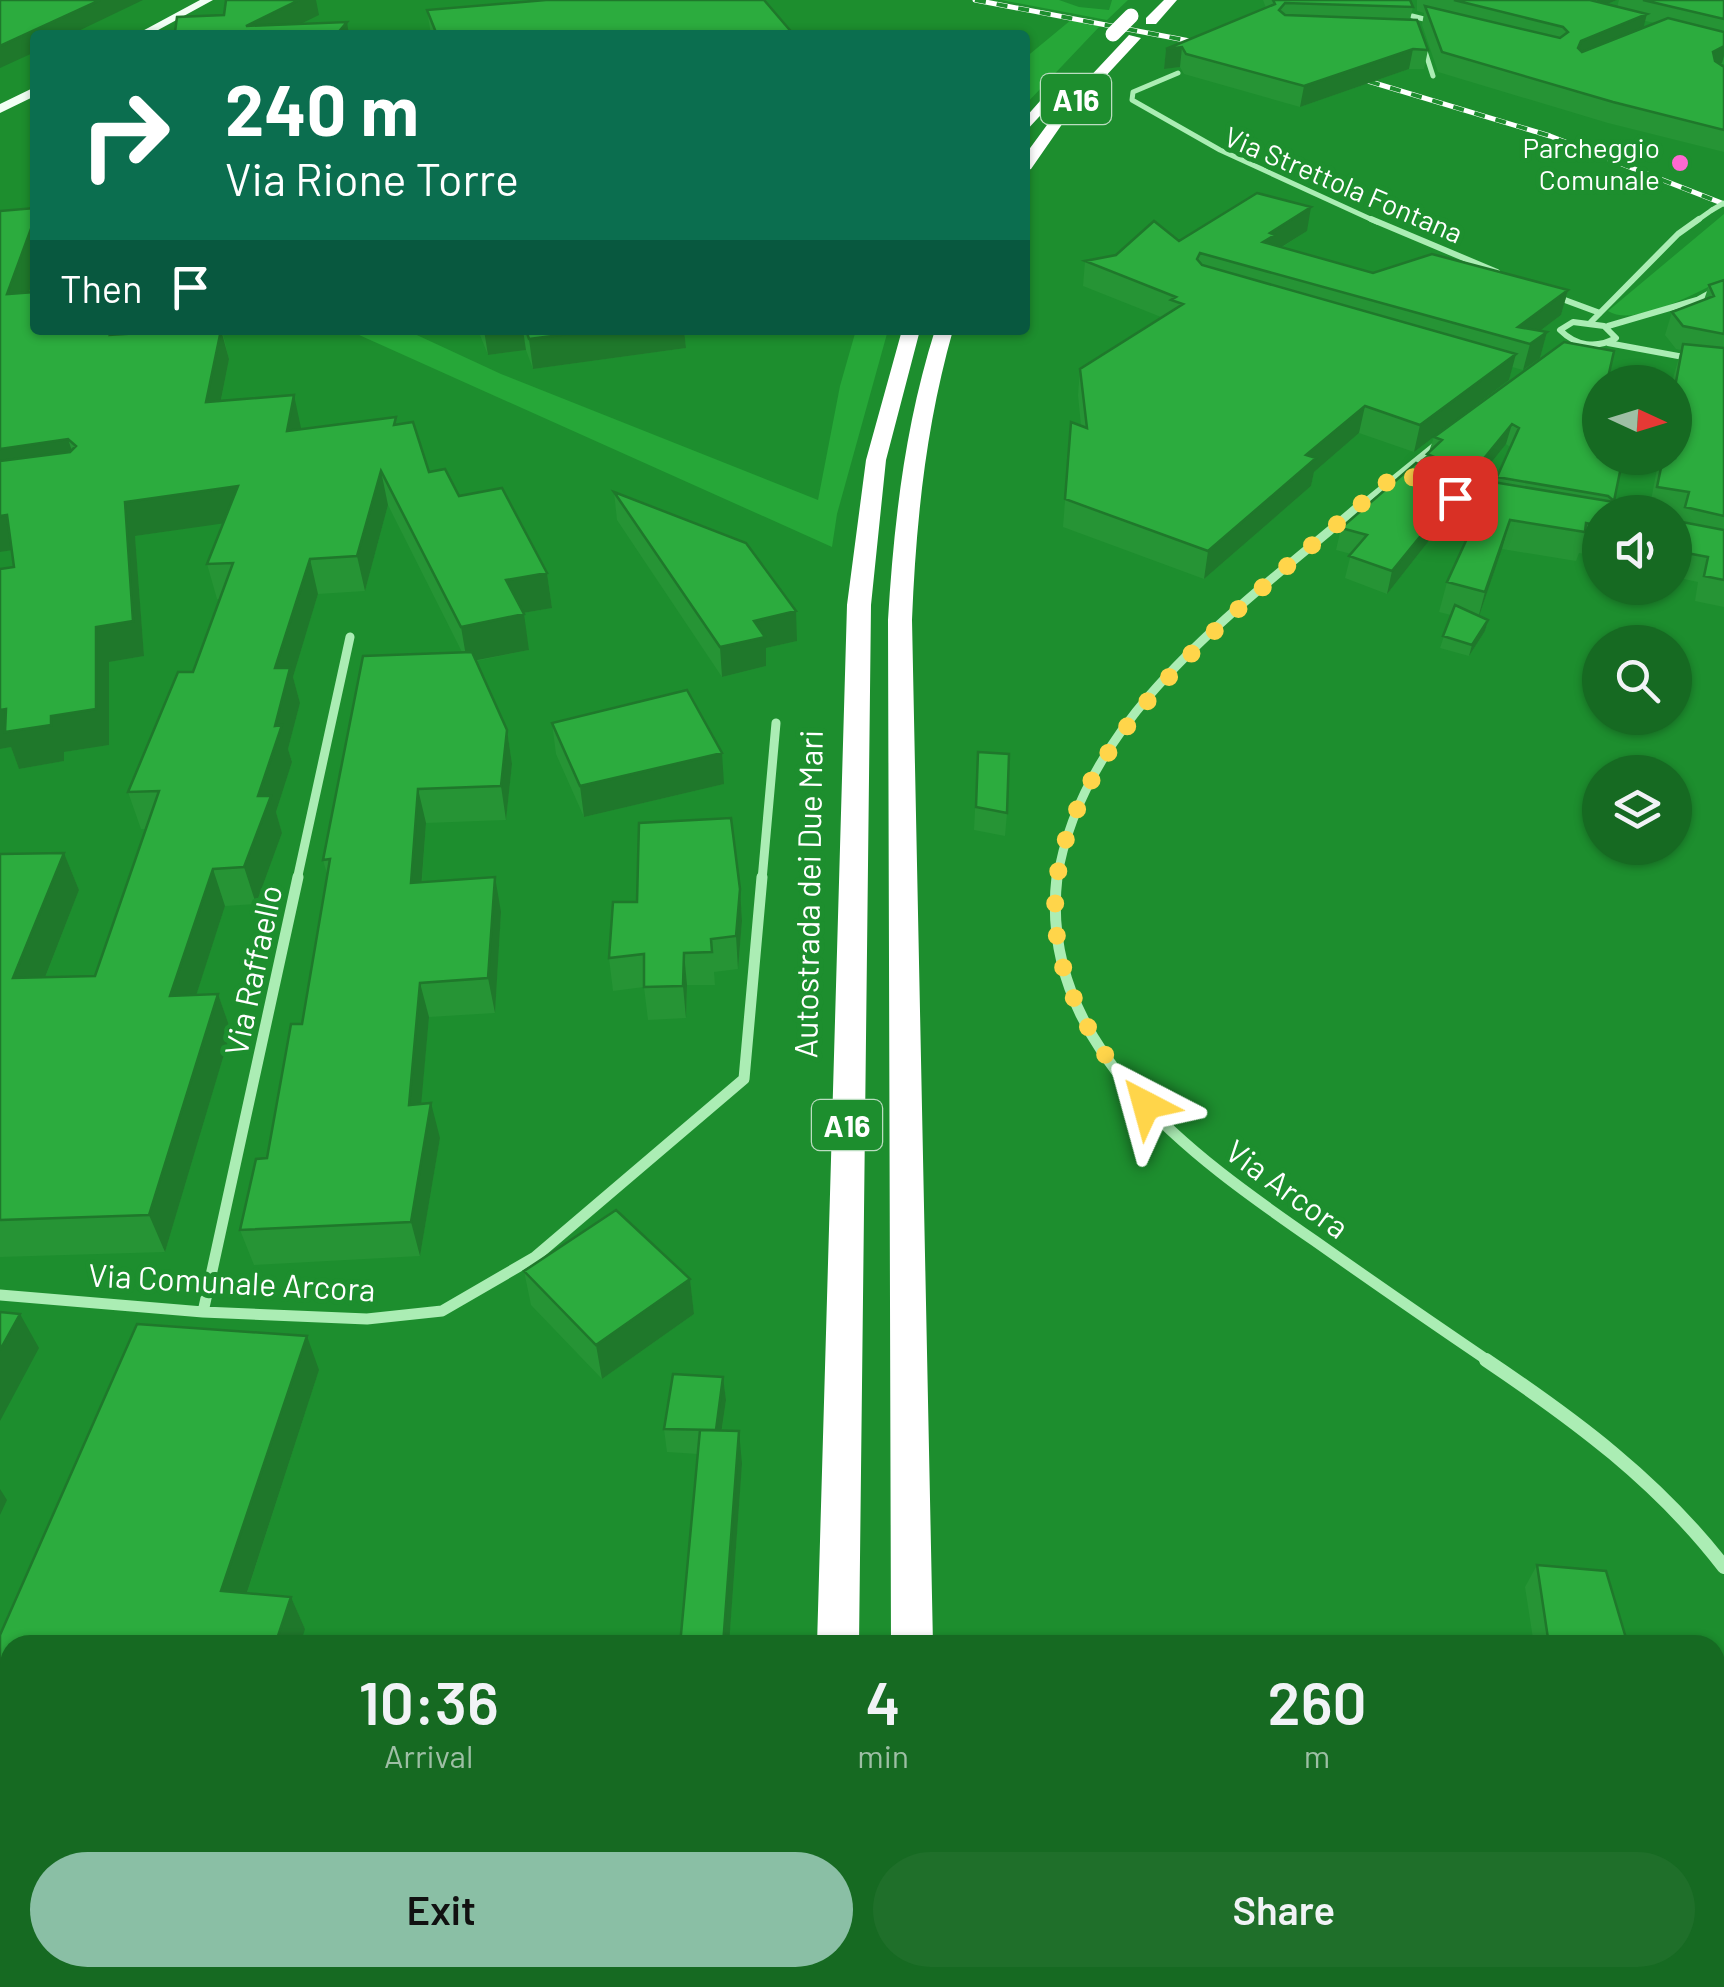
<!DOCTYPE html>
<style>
:root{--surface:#166a22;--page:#1f6f2a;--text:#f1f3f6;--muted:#9ebfa5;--accent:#8abfa5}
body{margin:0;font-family:Barlow,sans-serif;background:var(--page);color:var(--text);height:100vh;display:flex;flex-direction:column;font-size:38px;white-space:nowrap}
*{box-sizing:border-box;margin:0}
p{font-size:32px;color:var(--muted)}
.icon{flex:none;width:55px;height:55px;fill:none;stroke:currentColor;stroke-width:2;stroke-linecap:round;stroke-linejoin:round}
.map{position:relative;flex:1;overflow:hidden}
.side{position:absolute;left:0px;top:1635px;width:1725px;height:352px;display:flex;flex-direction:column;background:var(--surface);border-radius:30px 30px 0 0;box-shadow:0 2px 8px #0004}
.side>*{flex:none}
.guide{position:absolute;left:30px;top:30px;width:1000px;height:305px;border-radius:10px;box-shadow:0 2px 8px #0004;background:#0b6e4f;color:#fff;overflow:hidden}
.needle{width:65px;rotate:94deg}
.buttons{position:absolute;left:1582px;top:365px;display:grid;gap:20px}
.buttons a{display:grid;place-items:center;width:110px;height:110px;border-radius:50%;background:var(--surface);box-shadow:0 2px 8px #0004;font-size:50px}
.pin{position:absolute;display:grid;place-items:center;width:85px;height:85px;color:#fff;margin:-42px;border-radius:20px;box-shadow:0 5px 15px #0006}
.me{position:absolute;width:110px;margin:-55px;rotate:321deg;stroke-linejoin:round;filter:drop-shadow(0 0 8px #0008)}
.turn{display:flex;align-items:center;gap:35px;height:210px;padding:0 30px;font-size:45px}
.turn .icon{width:130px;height:130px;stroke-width:2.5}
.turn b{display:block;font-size:70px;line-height:85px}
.then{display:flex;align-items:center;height:95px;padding:0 30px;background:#0003;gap:20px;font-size:38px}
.eta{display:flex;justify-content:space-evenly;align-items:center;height:170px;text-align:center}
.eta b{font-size:60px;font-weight:600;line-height:70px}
.action{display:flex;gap:20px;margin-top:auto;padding:20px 30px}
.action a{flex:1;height:115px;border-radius:60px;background:var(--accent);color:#111;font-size:40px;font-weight:600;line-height:115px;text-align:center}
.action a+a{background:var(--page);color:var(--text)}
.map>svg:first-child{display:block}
.green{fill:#26a738}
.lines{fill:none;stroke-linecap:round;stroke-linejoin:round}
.minor-far4{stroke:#abedb4;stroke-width:5}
.minor-far3{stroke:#abedb4;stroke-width:6}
.minor-far2{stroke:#abedb4;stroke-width:9}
.minor-far1{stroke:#abedb4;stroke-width:11}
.minor{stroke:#abedb4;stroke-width:14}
.primary{fill:#f1fff4;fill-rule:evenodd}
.motorway{fill:#fff;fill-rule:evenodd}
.rail-casing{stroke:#fff;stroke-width:5}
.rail{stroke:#1d8e2e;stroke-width:4;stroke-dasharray:11;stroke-linecap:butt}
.minor-bridge{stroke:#abedb4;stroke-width:5}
.motorway-bridge{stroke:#fff;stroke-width:15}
.wall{fill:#269435;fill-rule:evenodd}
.shaded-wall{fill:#1f782b}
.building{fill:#2cac3e;stroke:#1f782b;stroke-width:2.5}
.route{stroke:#ffd54a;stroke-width:18;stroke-dasharray:0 32.4}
.poi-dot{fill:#fd69d1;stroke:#1d8e2e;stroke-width:4}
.labels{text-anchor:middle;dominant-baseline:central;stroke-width:10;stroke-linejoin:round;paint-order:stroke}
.far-poi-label{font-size:28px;fill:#fff;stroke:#1d8e2e;text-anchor:end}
.far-street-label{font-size:28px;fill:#fff;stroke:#1d8e2e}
.shield{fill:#1d8e2e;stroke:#bbddc0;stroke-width:2.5}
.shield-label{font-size:30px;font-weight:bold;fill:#fff}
.street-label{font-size:32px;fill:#fff;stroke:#1d8e2e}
</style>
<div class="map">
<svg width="1724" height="1987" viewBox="0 0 1724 1987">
<rect width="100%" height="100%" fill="#1d8e2e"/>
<path class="green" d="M1001,0H1059L1079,7L1109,10L1112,0H1128L1107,20Z
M1071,20L1100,26L1025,105V58Z
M1724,214V279C1697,292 1635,328 1608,311Z
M348,330H406L501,374L818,500L840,386L856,330H888L837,514L832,547Z"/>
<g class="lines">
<path class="minor-far4" d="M1412,16L1436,22
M1423,45L1433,76
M1178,73L1133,92L1132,100L1220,150L1377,222
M1695,222L1712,210"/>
<path class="minor-far3" d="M1371,219L1497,272
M1554,296L1600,313
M1573,322L1604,326L1616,338C1596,349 1576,346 1560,330Z
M1591,322L1678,234L1699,219
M1608,326L1697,300L1724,285
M1608,343L1689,358
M1449,495L1496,506
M1357,508L1441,440"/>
<path class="minor-far2" d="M297,880L350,637
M762,880L776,723
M1057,880C1083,715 1240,608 1359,506"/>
<path class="minor-far1" d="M1057,877C1037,1047 1192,1156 1315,1241C1373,1282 1431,1322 1490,1362
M0,1295L203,1312L367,1319L442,1311L535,1257L744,1079L762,877
M203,1312L298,877"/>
<path class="minor" d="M1486,1360C1575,1420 1658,1481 1724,1567"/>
<path class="primary" d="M200,0H213L149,35H135Z
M35,87V96L0,113V104Z"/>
<path class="motorway" d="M1164,0H1177L1156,24H1146V18Z
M1129,35L1141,38L1065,120L1031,169L1025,171V155L1055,114Z
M1063,75L1075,78L1025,132V118Z
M902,330H920L886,460L871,605L859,1645H817L847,605L866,460Z
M935,330H953C926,425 916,521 912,620L933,1645H891L888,620C894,521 905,425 935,330Z
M809,1978H856L857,1987H809Z
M893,1978H940L941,1987H893Z"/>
<defs>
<path id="rail" d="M975,0L1216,46
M1348,75L1550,136L1724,204"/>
</defs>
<use href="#rail" class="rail-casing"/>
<use href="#rail" class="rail"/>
<path class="minor-bridge" d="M1712,210L1724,203"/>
<path class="motorway-bridge" d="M1113,34L1131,16"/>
</g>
<path class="wall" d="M1263,0H1410L1413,7L1410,20L1428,50L1424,69H1409L1300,107L1184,74L1180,67L1164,69L1166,49L1266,8Z
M1417,0H1617L1607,4L1617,7L1619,0H1724V64H1720L1724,67V152L1608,123L1438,72L1422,25L1424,13L1417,11ZM1645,21L1656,23L1643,28Z
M427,10L794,35H431Z
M35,208V274L29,292L35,330H124L126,334L190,330H222L229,359L221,401L301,429L398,424L429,472L547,573L552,608L523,613L529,650L476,661L507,730L512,764L506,820L426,823L422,882L501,912L495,1013L429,1017L421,1104L440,1138L420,1256L254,1265L240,1230L267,1158L302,1024L327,874L323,860L462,652L388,505L365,591L318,594L293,677L300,703L288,749L292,762L276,812L282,833L256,904L225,906L196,995L218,994L231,1031L165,1252L0,1257V854L64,853L79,890L45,978L95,976L146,829H141L128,792L193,672L220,599H217L207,564L223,523L135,536L144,656L109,662V745L64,752V761L19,769L11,747L0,749V569L14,567L12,550L0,552V211Z
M1307,231L1281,248L1373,273L1568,290L1561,315L1540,331L1547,332L1540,358L1523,370L1512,367L1509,380L1414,452L1359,433L1314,472L1311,486L1204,579L1063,527L1071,422L1081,426L1078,395L1080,369L1161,317L1083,286L1085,261L1179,241Z
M1724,280V607L1695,601L1698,582L1675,577V542L1679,532L1677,531L1680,516H1675V512L1649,511L1659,458H1675V382H1672L1681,350L1676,349L1665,335L1672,312L1704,300L1709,285Z
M478,330H684L686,348L533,369L526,350L488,355Z
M1600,382L1598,457L1622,462L1613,502L1600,512V556L1579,553L1576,561L1502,549L1479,616L1488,620L1485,631L1469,656L1440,648L1451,615L1439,612L1447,582L1495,482L1510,447L1506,444L1467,493L1461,491L1457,505L1387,594L1345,578L1351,554L1336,550L1341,528L1424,466L1434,437Z
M614,492L797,641L766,648V666L722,677L617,520Z
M552,723L724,784L584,817L556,754Z
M978,752L1007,813L1005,836L974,830Z
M740,889L742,921L738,969L714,972L715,985H687L686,1018L648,1020L644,987L613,991L609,958L637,902Z
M524,1271L690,1279L694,1314L602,1379L531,1305Z
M319,1370L247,1593L291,1597L305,1629L10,1645V1763L0,1757V1635Z
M723,1377L726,1400L722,1430L742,1464L729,1645H680L698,1454L667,1452L664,1429Z
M1537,1565L1628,1645H1534L1525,1587Z
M1316,1978H1595V1987H1343Z"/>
<path class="shaded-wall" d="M100,0H143L70,35H35V52L0,68V46Z
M299,0H316L319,15L278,35L246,26Z
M1597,0H1617L1595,9Z
M1647,14L1642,33L1573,67L1581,41Z
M347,22L349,35H336Z
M1724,46V56L1722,63L1707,72L1713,52Z
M1182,47L1180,67L1164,69L1166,49Z
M1413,49L1409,69L1300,107L1304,86Z
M1311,207L1307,231L1272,253L1263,242L1270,233Z
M35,218V274L18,325L7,294Z
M1568,290L1561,315L1524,343L1518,327Z
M112,330H124L128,341L110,335Z
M221,330L229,359L214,435L206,402Z
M484,330H523L526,350L488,355Z
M599,330H684L686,348L533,369L529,339Z
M1547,332L1540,358L1523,370L1530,344Z
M1516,354L1509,380L1414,452L1420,425Z
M294,395L301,428L295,464L287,431Z
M1365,406L1359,433L1314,472L1311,486L1204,579L1208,551L1306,455Z
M1512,424L1506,444L1467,493L1472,473Z
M68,439L79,472L0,485V449Z
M381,471L388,505L365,591L357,556Z
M1463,484L1457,505L1387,594L1392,571Z
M238,486L247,520L135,536L144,656L109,662V745L64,752V761L19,769L11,747L0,749V710L6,709L51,716L96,627L125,502Z
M7,515L20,549L0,552V516Z
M1510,520L1502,549L1477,622L1485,592Z
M310,559L318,594L293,677L300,703L288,749L292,762L276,812L282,833L256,904L244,867L258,796L275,726V668Z
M547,573L552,608L511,615L506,580Z
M796,611L797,641L766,648V666L722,677L720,647L754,621Z
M524,614L529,650L467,662L461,627Z
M1488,620L1485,631L1469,656L1472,645Z
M507,730L512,764L506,820L501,786Z
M722,753L724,784L584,817L580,786Z
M418,789L426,823L419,917L411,883Z
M64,853L79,890L30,1016L13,978Z
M213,869L225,906L184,1033L170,996Z
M495,877L501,912L495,1013L488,978Z
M740,889L742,921L738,969L736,936Z
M684,953L687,985L686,1018L683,986Z
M420,983L429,1017L418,1140L409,1105Z
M218,994L231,1031L165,1252L149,1215Z
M431,1103L440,1138L420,1256L411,1222Z
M690,1279L694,1314L602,1379L596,1345Z
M20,1314L39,1348L0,1421V1350Z
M307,1336L319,1370L237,1623L221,1591Z
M723,1377L726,1400L718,1455L716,1432Z
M739,1431L742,1464L729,1645H723Z
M0,1489L7,1500L0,1515Z
M291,1597L305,1629L300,1645H275Z
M144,1978H159L166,1987H141Z"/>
<path class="building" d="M0,0H100L0,46Z
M226,0H299L246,26L347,22L336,35H150L175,32L177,17L224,15Z
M546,0H764L794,35H437L427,10Z
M1273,0H1410L1413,7L1285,3L1279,10L1285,15L1417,20L1428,50L1413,49L1304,86L1186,54L1182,47L1166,49L1275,4Z
M1454,0H1590L1647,14L1581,41L1578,48L1582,52L1668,18L1724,32V46L1713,52L1715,61L1724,67V130L1613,102L1442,52L1425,6L1560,38L1568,32L1563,27Z
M1643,0H1724V19Z
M1257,193L1311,207L1270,233L1275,235L1263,242L1373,273L1432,254L1568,290L1518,327L1547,332L1530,344L1200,253L1197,259L1202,265L1516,354L1420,425L1365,406L1306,455L1316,458L1208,551L1065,499L1071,422L1087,428L1080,369L1183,304L1171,300L1176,297L1085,261L1116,255L1154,221L1179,241Z
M35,208V218L7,294L35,292V330H112L110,335L190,330H221L206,402L294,395L287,431L396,417L394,425L413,422L429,472L445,469L459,496L502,488L547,573L506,580L524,614L461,627L381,471L357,556L310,559L275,668H290L275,726L282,725L258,796H271L244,867L213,869L170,996L218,994L149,1215L0,1220V854L64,853L13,978L95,976L159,791L128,792L178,672H193L233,563L207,564L238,486L125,502L133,621L96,627V709L51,716V725L5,732L6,709L0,710V569L14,567L7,515L0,516V461L70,452L76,446L68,439L0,449V211Z
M1724,280V334L1683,326L1672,312L1714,296L1709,285Z
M526,330H599L529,339Z
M1564,342L1614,351L1607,382H1600V435L1598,457L1622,462L1614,501L1608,496L1497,477L1519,428L1512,424L1472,473L1427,454L1442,440L1434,437Z
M1683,344L1724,348V516L1685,507L1689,492L1657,487L1663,458H1675V387Z
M1416,463L1463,484L1392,571L1349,556L1367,535L1341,528Z
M1493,482L1614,502L1612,512H1600V526L1586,523L1585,532L1510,520L1485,592L1447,582Z
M614,492L746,543L796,611L754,621L765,637L720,647Z
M1682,522L1724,530V580L1704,576L1708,557L1676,551Z
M1455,605L1488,620L1472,645L1443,636Z
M472,652L507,730L501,786L418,789L411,883L495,877L488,978L420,983L409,1105L431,1103L411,1222L240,1230L256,1159L267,1158L291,1024H302L330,859L323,860L363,656Z
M687,690L722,753L580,786L552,723Z
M978,752L1009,754L1007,813L976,807Z
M731,818L740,889L736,936L711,939L712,952L684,953L683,986L644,987V954L609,958L613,902H637L639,823Z
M616,1210L690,1279L596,1345L524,1271Z
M0,1312L20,1314L0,1350Z
M137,1324L307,1336L221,1591L291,1597L275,1645H10V1749L0,1742V1635Z
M673,1374L723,1377L716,1430L664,1429Z
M700,1430L739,1431L723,1645H680Z
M1537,1565L1606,1571L1628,1645H1549Z
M0,1948L10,1949V1978H144L141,1987H0Z
M251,1978H537L550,1987H243Z
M1378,1978H1595V1987H1376Z"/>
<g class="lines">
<path class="route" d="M1146,1105C900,841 1211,635 1400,471L1455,498"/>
</g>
<circle class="poi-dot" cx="1680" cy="163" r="10"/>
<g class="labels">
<g class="far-poi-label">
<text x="1660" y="147">Parcheggio<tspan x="1660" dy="32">Comunale</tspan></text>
</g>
<g class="far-street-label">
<text transform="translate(1344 184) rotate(23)">Via Strettola Fontana</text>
</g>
<g class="shield">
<rect x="1041" y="74" width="70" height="50" rx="8"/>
<rect x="812" y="1100" width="70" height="50" rx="8"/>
</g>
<g class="shield-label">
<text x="1076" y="99">A16</text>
<text x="847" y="1125">A16</text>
</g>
<g class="street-label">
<text transform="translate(807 894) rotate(-89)">Autostrada dei Due Mari</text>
<text transform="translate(252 970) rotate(-78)">Via Raffaello</text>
<text transform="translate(1288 1188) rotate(36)">Via Arcora</text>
<text transform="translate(232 1281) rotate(3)">Via Comunale Arcora</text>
</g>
</g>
</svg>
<div class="buttons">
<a><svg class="needle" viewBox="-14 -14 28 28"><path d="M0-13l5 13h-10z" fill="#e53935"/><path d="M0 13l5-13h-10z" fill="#9ebfa5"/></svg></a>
<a><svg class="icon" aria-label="sound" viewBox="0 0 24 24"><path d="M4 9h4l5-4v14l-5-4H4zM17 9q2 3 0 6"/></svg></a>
<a><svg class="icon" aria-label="search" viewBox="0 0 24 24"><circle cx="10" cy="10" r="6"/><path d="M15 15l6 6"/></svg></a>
<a><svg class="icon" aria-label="layers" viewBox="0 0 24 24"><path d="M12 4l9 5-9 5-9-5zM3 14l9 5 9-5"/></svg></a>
</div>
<div class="pin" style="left:1455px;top:498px;background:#d93025"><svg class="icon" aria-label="arrive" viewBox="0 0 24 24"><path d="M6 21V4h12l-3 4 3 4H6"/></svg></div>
<svg class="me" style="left:1146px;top:1105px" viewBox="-20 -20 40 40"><path d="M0-17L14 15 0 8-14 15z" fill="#ffd54a" stroke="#fff" stroke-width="4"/></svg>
<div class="guide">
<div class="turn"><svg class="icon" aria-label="right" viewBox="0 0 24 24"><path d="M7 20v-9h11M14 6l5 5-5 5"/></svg><div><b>240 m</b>Via Rione Torre</div></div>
<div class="then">Then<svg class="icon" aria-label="arrive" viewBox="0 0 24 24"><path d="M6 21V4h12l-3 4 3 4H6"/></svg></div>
</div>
<section class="side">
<div class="eta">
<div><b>10:36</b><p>Arrival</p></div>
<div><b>4</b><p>min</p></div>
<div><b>260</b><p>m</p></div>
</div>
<div class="action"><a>Exit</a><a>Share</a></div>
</section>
</div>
